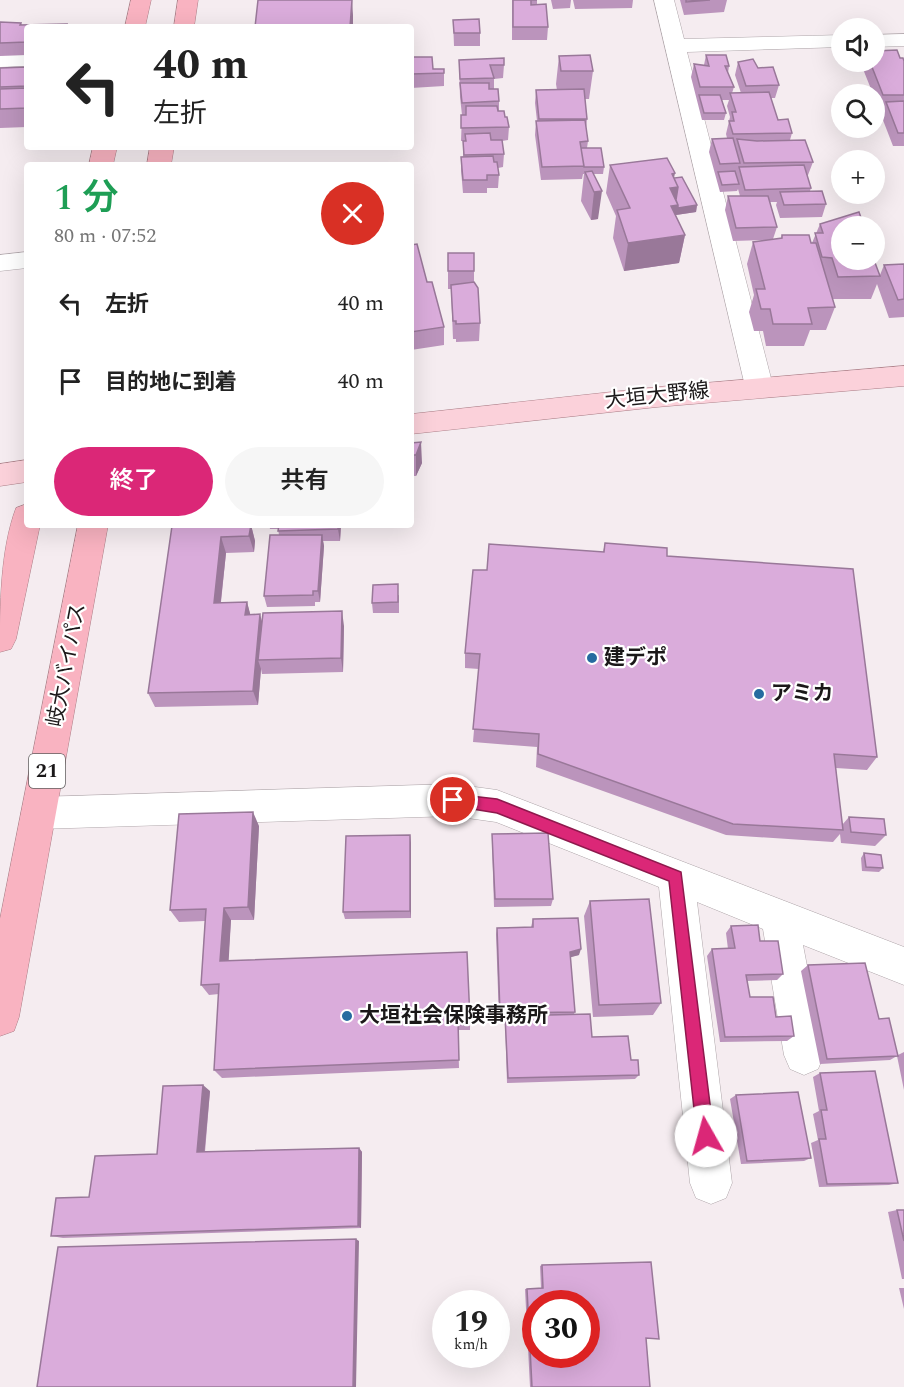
<!DOCTYPE html>
<html lang="ja">
<meta charset="utf-8">
<style>
:root{--surface:#fff;--page:#f6f6f6;--text:#222;--muted:#767676;--accent:#db2777}
body{margin:0;font-family:Spectral,"Noto Sans JP",serif;background:var(--page);color:var(--text);height:100vh;display:flex;flex-direction:column;font-size:22px;white-space:nowrap}
*{box-sizing:border-box;margin:0}
p{font-size:20px;color:var(--muted)}
.icon{flex:none;width:33px;height:33px;fill:none;stroke:currentColor;stroke-width:2;stroke-linecap:round;stroke-linejoin:round}
.map{position:relative;flex:1;overflow:hidden}
.sheet{position:absolute;left:24px;top:162px;width:390px;height:366px;display:flex;flex-direction:column;background:var(--surface);border-radius:6px;box-shadow:0 6px 24px #0002}
.sheet>*{flex:none}
.guide{position:absolute;left:24px;top:24px;width:390px;height:126px;border-radius:6px;box-shadow:0 6px 24px #0002;background:#fff;color:var(--text);overflow:hidden}
.fabs{position:absolute;left:831px;top:18px;display:grid;gap:12px}
.fabs a{display:grid;place-items:center;width:54px;height:54px;border-radius:50%;background:var(--surface);box-shadow:0 6px 24px #0002;font-size:30px}
.speed{position:absolute;left:432px;top:1290px;display:flex;gap:12px;font-size:30px;font-weight:700;text-align:center}
.speed>*{display:grid;place-content:center;width:78px;height:78px;border-radius:50%;background:var(--surface);box-shadow:0 6px 24px #0002;line-height:1}
.speed small{font-size:15px;font-weight:400}
.speed .limit{border:9px solid #d22;background:#fff;color:#111}
.pin{position:absolute;display:grid;place-items:center;width:51px;height:51px;color:#fff;margin:-26px;border:3px solid #fff;border-radius:50%;box-shadow:0 2px 6px #0007}
.me{position:absolute;width:66px;margin:-33px;rotate:353deg;stroke-linejoin:round;filter:drop-shadow(0 0 4px #0008)}
.turn{display:flex;align-items:center;gap:21px;height:126px;padding:0 30px;font-size:27px}
.turn .icon{width:78px;height:78px;stroke-width:2.5}
.turn b{display:block;font-size:42px;line-height:51px}
.round{display:grid;place-items:center;flex:none;width:63px;height:63px;border-radius:32px;background:var(--page)}
.overview{display:flex;align-items:center;justify-content:space-between;height:102px;padding:0 30px}
h1{font-size:36px;font-weight:600;line-height:45px;color:#1e9e55}
.action{display:flex;gap:12px;margin-top:auto;padding:12px 30px}
.action a{flex:1;height:69px;border-radius:36px;background:var(--accent);color:#fff;font-size:24px;font-weight:600;line-height:69px;text-align:center}
.action a+a{background:var(--page);color:var(--text)}
ul{padding:0;list-style:none}
li{display:flex;align-items:center;gap:18px;height:78px;padding:0 30px}
li div{flex:1}
li b{display:block;font-size:22px}
li em{font-style:normal}
.map>svg:first-child{display:block}
.lines{fill:none;stroke-linecap:round;stroke-linejoin:round}
.minor-casing{stroke:#aea5a9;stroke-width:1}
.major-casing{stroke:#ab7d86;stroke-width:1}
.highway-casing{stroke:#ab7d86;stroke-width:1}
.minor{fill:#fff;fill-rule:evenodd}
.major{fill:#fbd1da;fill-rule:evenodd}
.highway{fill:#f9b3c1;fill-rule:evenodd}
.wall{fill:#bb94bc}
.shaded-wall{fill:#997899}
.building{fill:#daacdb;stroke:#997899;stroke-width:1.5;fill-rule:evenodd}
.route{fill:#db2777;stroke:#8e194d;stroke-width:1.5}
.poi-dot{fill:#266ba0;stroke:#fff;stroke-width:2}
.labels{text-anchor:middle;dominant-baseline:central;stroke-width:4.5;stroke-linejoin:round;paint-order:stroke}
.shield{fill:#fff;stroke:#5f5d5e;stroke-width:1.5}
.shield-label{font-size:20px;font-weight:bold;fill:#1b1819}
.street-label{font-size:21px;fill:#1b1819;stroke:#fff}
.poi-label{font-size:21px;font-weight:bold;fill:#1b1819;stroke:#fff;text-anchor:start}
</style>
<div class="map">
<svg width="904" height="1387" viewBox="0 0 904 1387">
<rect width="100%" height="100%" fill="#f5ecf0"/>
<g class="lines">
<defs>
<path id="minor" d="M654,0H674L684,39L842,35V47L687,52L773,386L769,393L759,396L749,393L745,386Z
M904,34V46L874,47V35Z
M27,54V66L0,67V55Z
M27,252V268L0,271V255Z
M453,784L497,790L904,947V985L803,945L824,1055L818,1069L804,1075L790,1069L784,1055L763,929L697,902L732,1183L726,1198L711,1204L696,1198L690,1183L659,887L496,822L453,816L39,829L27,824L21,813L27,802L39,797Z"/>
<path id="major" d="M904,366V386L657,407L411,434V414L657,387Z
M27,460V482L0,486V464Z"/>
<path id="highway" d="M131,0H151L145,27H125Z
M178,0H198L194,27H174Z
M93,147H117L113,165H89Z
M150,147H174L171,165H147Z
M27,504V525H40L16,639L11,649L0,652C0,606 0,551 16,508Z
M78,525H108L19,1017L14,1031L0,1036V919Z"/>
</defs>
<use href="#minor" class="minor-casing"/>
<use href="#major" class="major-casing"/>
<use href="#highway" class="highway-casing"/>
<use href="#minor" class="minor"/>
<use href="#major" class="major"/>
<use href="#highway" class="highway"/>
</g>
<path class="wall" d="M512,0H537V5L548,27L547,40H512Z
M551,0H571L570,8L553,9Z
M573,0H633L632,8L575,9Z
M680,0H727L724,12L684,15Z
M453,20L480,33V46H454Z
M0,22L21,23L22,25L27,27V55L0,56Z
M706,55L729,66L728,73L734,87L732,93H741L735,75L738,62L758,68L779,85L775,98H771L778,120L792,133L790,140L813,162L808,175H807L811,188L810,191L826,204L822,217L780,218L776,205L777,202H770L777,227L773,239H781L782,235L812,243L820,224L880,275L884,265L904,264V317L889,318L877,284L871,299H832L835,307L826,330H810L804,346H766L763,331H754L749,312L754,295L747,264L753,242L766,240L733,241L725,210L728,196H740L738,189L737,191L720,192L709,152L712,139L727,138L726,134L730,117L727,106L729,100H722L726,113L724,120H702L691,77L694,64L704,65Z
M559,56L593,71L589,99H585L587,119L586,129L588,141L587,148L604,167L603,174H593L598,219L591,220L581,201L584,174H583L582,179L541,180L535,135L536,121H537L535,103L536,90H557L556,84Z
M411,57L433,69H444V86L411,88Z
M900,58L904,61V146H893L881,115L883,109H878L874,99V94H873L861,64L862,62H874Z
M459,60L504,65L503,78L494,79V89L499,101V111L505,117L509,127L508,140L502,141L504,154L503,167L498,168L499,175L498,188H487V193H463L461,170V157H463V141H461L462,115L460,97Z
M27,67V127L0,128V68Z
M610,165L674,178L697,205L696,212L676,215V216L685,235L679,263L624,271L613,238L616,216L606,193Z
M411,245L427,282L444,327V345L411,350Z
M448,253H474V282L480,323L479,341L456,342V339H453L451,289H448Z
M411,443L422,463L416,476H413L414,490H411Z
M251,525L255,541L254,552L226,553L221,602H247L250,614L262,621L344,626L343,672L262,674L261,669L258,705L155,707L148,693L172,526Z
M269,525H341L340,541H323L324,546L320,602H315V606L267,607L264,596L279,535L278,529H270Z
M605,543L667,556L877,757L867,770L836,768L842,825L849,817L886,835L875,846L841,843L840,834L833,842L726,835L536,767L537,747L473,742L479,669L465,668V653L487,570L603,552Z
M399,595V613H373L372,603Z
M259,826L254,920H231L228,961L470,1020V1030H458L459,1068L222,1078L214,1070L219,994L209,995L201,985L205,921L179,922L170,910Z
M492,834L553,899L551,906L494,907L492,843Z
M411,843V918L345,919L343,912Z
M864,853L883,868L879,872L862,871L861,858Z
M590,901L661,1003L653,1015L593,1017L584,916Z
M533,919L579,955L570,957L575,1012L574,1014L592,1037L631,1060L639,1075L635,1079L507,1083L505,1019H499L496,934L497,928L531,927Z
M731,926L760,941L783,974L777,980L747,981L750,997L776,1017L794,1036L787,1041L720,1042L707,956L712,949H728L726,933Z
M808,965L879,1019L898,1055L904,1052V1090L897,1056L890,1060L820,1064L801,971Z
M820,1073L898,1183L889,1185L819,1187L811,1143L818,1140L813,1114L819,1111L813,1077Z
M210,1091L205,1152L359,1148L362,1152L361,1228L63,1238L51,1236L89,1197L157,1154Z
M736,1095L811,1158L804,1161L741,1164L730,1099Z
M897,1210H904V1279H902L888,1212Z
M542,1265L646,1338L650,1387H530L525,1289L541,1288L540,1266Z
M899,1288H904V1309Z"/>
<path class="shaded-wall" d="M352,0L353,15V27H350Z
M675,173L672,188L678,187L697,205L696,212L676,215L672,233L665,216L672,174Z
M602,191L598,219L591,220L594,192Z
M685,235L679,263L624,271L628,243Z
M421,442L422,463L416,476V455Z
M251,525L255,541L254,552L249,536Z
M338,525H341L340,541L338,529Z
M322,535L324,546L320,602L318,591Z
M221,537L226,553L219,618L214,603Z
M247,602L251,617L245,615Z
M342,611L344,626L343,672L341,658Z
M260,614L264,629L258,660L261,669L258,705L253,691Z
M253,812L259,826L254,920L248,907Z
M410,835L411,843V918L410,911Z
M224,908L231,920L228,972L220,961Z
M581,949L579,955L568,958L570,952Z
M203,1085L210,1091L204,1157L197,1152Z
M359,1148L362,1152L361,1228L358,1226Z
M356,1239L359,1241L356,1387H353Z"/>
<path class="building" d="M258,0H352L350,27H255Z
M513,0H537H531V5L546,4L548,27H513Z
M686,0H710L686,2Z
M479,19L480,33H454L453,20Z
M0,22L21,23L20,25L67,24L66,27H27V42L0,43Z
M897,50L900,58H903L904,61V95H883L870,62H874V51Z
M590,55L593,71H561L559,56Z
M706,55H726L729,66H725L734,87H700L694,64L709,66Z
M411,57H432L433,69H444V73L411,74Z
M504,58V65H490L494,78L460,79L459,60Z
M753,59L758,68L773,67L779,85L746,86L738,62Z
M27,67V86L0,87V68Z
M460,83H489V89H498L499,101L462,103Z
M27,88V108L0,109V89Z
M584,89L587,119H539L536,90Z
M769,92L778,120L788,119L792,133L733,134L729,121H734L732,112H736L730,93Z
M699,95H720L726,113H704Z
M904,101V133H898L886,102Z
M466,106H497L498,111H504L505,117H507L509,127L461,128V115H466Z
M585,120L588,141L580,142L584,166L542,167L536,121Z
M490,133L491,140H502L504,154L464,155L463,141H466L465,134Z
M733,138L740,163L720,164L712,139Z
M737,139L757,141L805,140L813,162L744,163Z
M581,148H601L604,167H584Z
M493,156L494,162H497L499,175H487V180H463L461,157Z
M667,158L675,173L672,174L678,187L670,188L678,205L671,206L685,235L628,243L617,210L630,208L610,165Z
M804,165L811,188L745,190L739,167Z
M592,171L602,191L594,192L585,172Z
M735,171L739,184L722,185L718,172Z
M682,177L697,205L678,208V205L676,200L678,187L674,178Z
M822,191L826,204L784,205L780,192Z
M728,196H768L777,227L736,228Z
M859,212L864,226H842V260H874L880,276L838,277L832,258L822,257L815,233H823L820,224Z
M782,235H809L811,243H816L835,307L808,308L812,324H773L770,309H761L756,289H765L753,242L782,238Z
M417,244L427,282H432L444,327L411,332V245Z
M448,253H474V271H448Z
M904,264V299L898,300L884,265Z
M474,282L478,288L480,323L456,324V321H453L451,285Z
M421,442L416,455H411V443Z
M411,457L413,469H411Z
M251,525L249,536L221,537L214,603L247,602L245,615L260,614L253,691L148,693L172,526Z
M279,525H338V529L278,531Z
M270,535H322L318,591H313V595L264,596Z
M605,543L667,548V556L853,569L877,757L834,754L843,830L733,824L538,754L539,734L473,729L480,654L465,653L473,570H487L489,544L604,552Z
M398,584V602L372,603L373,585Z
M342,611L341,658L258,660L263,613Z
M253,812L248,907L224,908L220,961L467,952L470,1020L458,1021L459,1060L214,1070L219,984L201,985L206,909L170,910L179,814Z
M849,817L884,819L886,835L851,832Z
M548,833L553,899H495L492,834Z
M410,835V911L343,912L346,836Z
M864,853L881,855L883,868L866,867Z
M649,899L661,1003L599,1005L590,901Z
M578,918L581,949L570,952L575,1012L500,1013L497,928L533,927V919Z
M758,925L760,941H778L783,974L746,975L750,997H773L776,1017L791,1016L794,1036L725,1037L712,949L735,948L731,926Z
M865,963L879,1019L889,1018L898,1056L827,1059L808,965Z
M590,1014L592,1037L628,1036L631,1060H638L639,1075L508,1078L505,1016Z
M875,1071L898,1183L827,1184L819,1139H826L821,1110H827L820,1073Z
M203,1085L197,1152L359,1148L358,1226L51,1236L56,1198L89,1197L95,1156L157,1154L163,1086Z
M798,1092L811,1158L747,1161L736,1095Z
M897,1210H904V1241Z
M356,1239L353,1387H37L58,1247Z
M651,1262L659,1339L646,1338L650,1387H532L527,1289L543,1288L542,1265ZM536,1304H586V1354H536Z"/>
<path class="route" d="M453,794L497,799L681,872L714,1136L712,1142L706,1144L700,1142L697,1136L669,881L497,813L448,805L446,800Z"/>
<g class="poi-dot">
<circle cx="592" cy="658" r="6"/>
<circle cx="759" cy="694" r="6"/>
<circle cx="347" cy="1016" r="6"/>
</g>
<g class="labels">
<rect class="shield" x="29" y="754" width="36" height="34" rx="4.5"/>
<g class="shield-label">
<text x="47" y="771">21</text>
</g>
<g class="street-label">
<text transform="translate(657 396) rotate(-6)">大垣大野線</text>
<text transform="translate(67 665) rotate(-79)">岐大バイパス</text>
</g>
<g class="poi-label">
<text x="604" y="658">建デポ</text>
<text x="771" y="694">アミカ</text>
<text x="359" y="1016">大垣社会保険事務所</text>
</g>
</g>
</svg>
<div class="fabs">
<a><svg class="icon" aria-label="sound" viewBox="0 0 24 24"><path d="M4 9h4l5-4v14l-5-4H4zM17 9q2 3 0 6"/></svg></a>
<a><svg class="icon" aria-label="search" viewBox="0 0 24 24"><circle cx="10" cy="10" r="6"/><path d="M15 15l6 6"/></svg></a>
<a>+</a>
<a>−</a>
</div>
<div class="speed"><div>19<small>km/h</small></div><div class="limit">30</div></div>
<div class="pin" style="left:453px;top:800px;background:#d93025"><svg class="icon" aria-label="arrive" viewBox="0 0 24 24"><path d="M6 21V4h12l-3 4 3 4H6"/></svg></div>
<svg class="me" style="left:706px;top:1136px" viewBox="-20 -20 40 40"><circle r="19" fill="#fff"/><path d="M0-13L10 11 0 6-10 11z" fill="#db2777"/></svg>
<div class="guide">
<div class="turn"><svg class="icon" aria-label="left" viewBox="0 0 24 24"><path d="M17 20v-9H6M10 6l-5 5 5 5"/></svg><div><b>40 m</b>左折</div></div>
</div>
<section class="sheet">
<div class="overview"><div><h1>1 分</h1><p>80 m · 07:52</p></div><a class="round" style="background:#d93025;color:#fff"><svg class="icon" aria-label="close" viewBox="0 0 24 24"><path d="M6 6l12 12M18 6L6 18"/></svg></a></div>
<ul>
<li><svg class="icon" aria-label="left" viewBox="0 0 24 24"><path d="M17 20v-9H6M10 6l-5 5 5 5"/></svg><div><b>左折</b></div><em>40 m</em></li>
<li><svg class="icon" aria-label="arrive" viewBox="0 0 24 24"><path d="M6 21V4h12l-3 4 3 4H6"/></svg><div><b>目的地に到着</b></div><em>40 m</em></li>
</ul>
<div class="action"><a>終了</a><a>共有</a></div>
</section>
</div>
